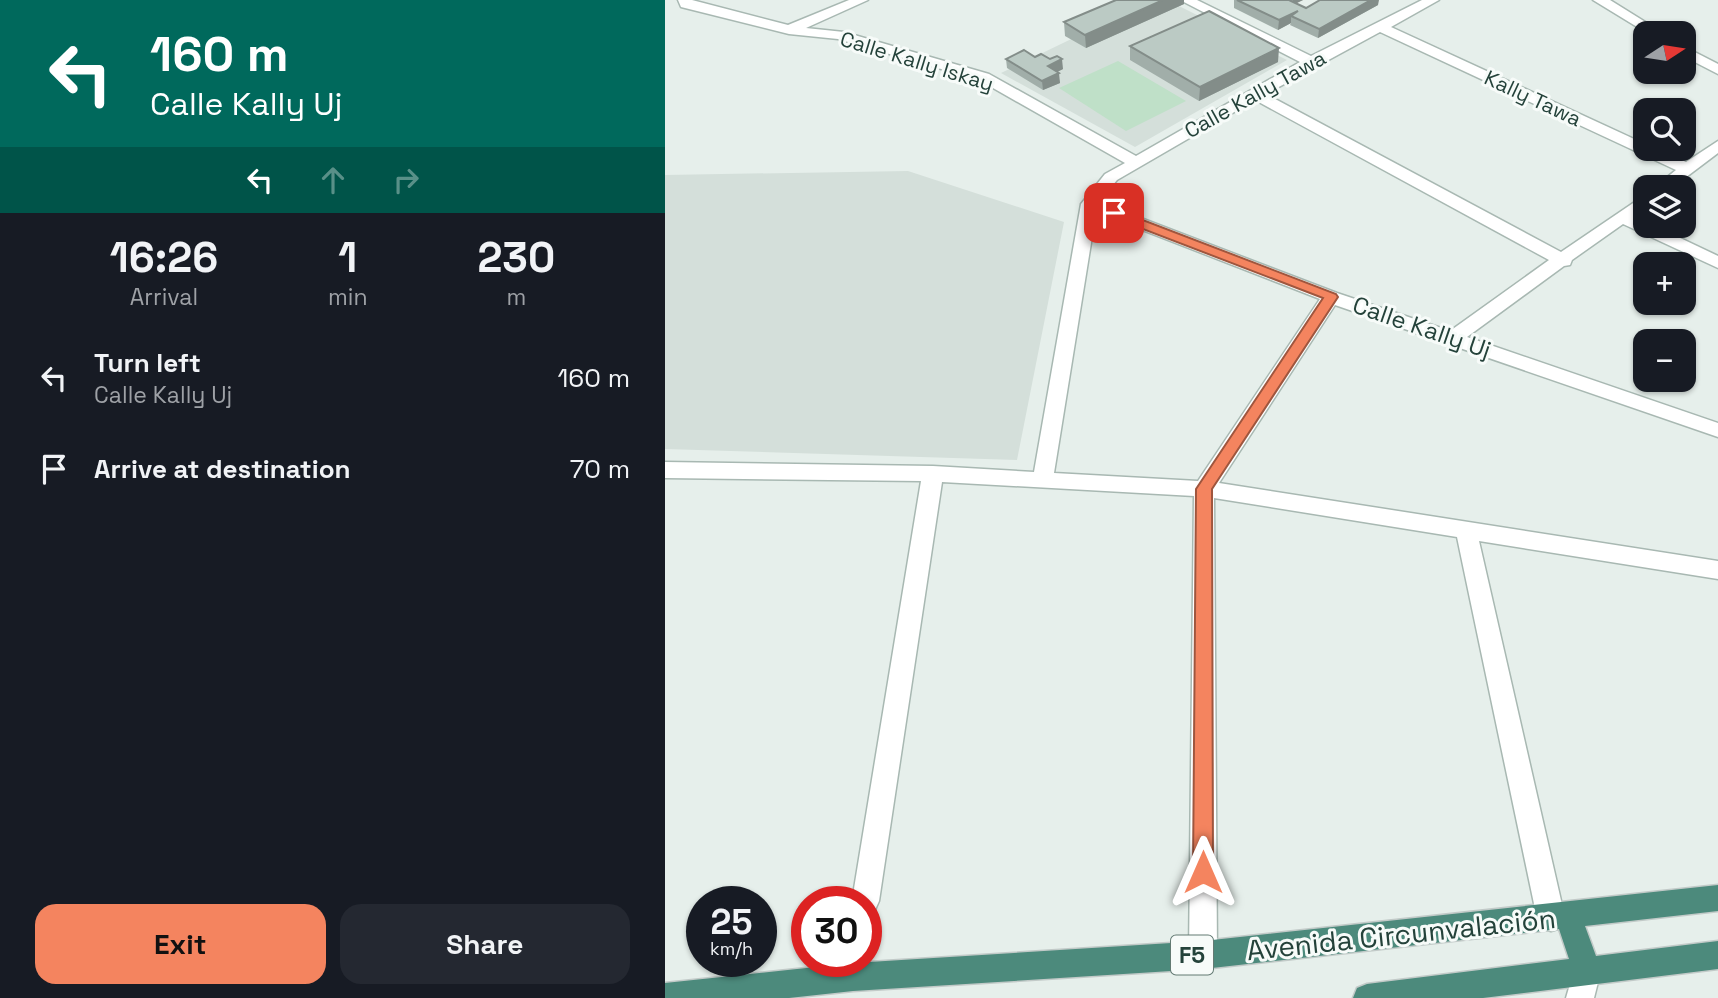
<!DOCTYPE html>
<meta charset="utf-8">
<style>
:root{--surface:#171b24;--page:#242831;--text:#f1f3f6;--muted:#9ea1a6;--accent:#f4845f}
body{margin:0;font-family:"Space Grotesk",sans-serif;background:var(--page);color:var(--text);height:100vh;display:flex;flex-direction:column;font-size:26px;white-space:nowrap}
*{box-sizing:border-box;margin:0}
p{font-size:23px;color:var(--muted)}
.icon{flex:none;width:38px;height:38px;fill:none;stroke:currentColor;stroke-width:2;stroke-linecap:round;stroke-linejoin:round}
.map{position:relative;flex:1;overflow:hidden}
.side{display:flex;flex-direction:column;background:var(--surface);width:665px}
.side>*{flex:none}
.guide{background:#00695c;color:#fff;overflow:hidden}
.needle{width:46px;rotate:78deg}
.tools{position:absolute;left:968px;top:21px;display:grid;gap:14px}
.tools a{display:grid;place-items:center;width:63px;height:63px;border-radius:14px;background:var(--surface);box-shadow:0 2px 5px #0004;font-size:35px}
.speed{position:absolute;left:21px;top:886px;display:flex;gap:14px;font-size:35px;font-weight:700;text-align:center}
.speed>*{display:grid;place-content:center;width:91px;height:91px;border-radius:50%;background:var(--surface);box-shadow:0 2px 5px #0004;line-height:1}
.speed small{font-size:18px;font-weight:400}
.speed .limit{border:10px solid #d22;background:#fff;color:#111}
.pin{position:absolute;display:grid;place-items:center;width:60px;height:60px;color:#fff;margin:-30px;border-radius:14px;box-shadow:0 4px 10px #0006}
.me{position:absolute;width:77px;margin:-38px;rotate:0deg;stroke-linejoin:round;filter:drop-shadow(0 0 5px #0008)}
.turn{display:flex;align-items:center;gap:24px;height:147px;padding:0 35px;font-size:32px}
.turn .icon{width:91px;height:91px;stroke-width:2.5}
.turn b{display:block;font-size:49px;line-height:60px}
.lanes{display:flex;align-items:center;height:66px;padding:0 35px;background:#0003;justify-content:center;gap:35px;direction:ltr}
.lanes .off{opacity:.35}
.eta{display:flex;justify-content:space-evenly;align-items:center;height:119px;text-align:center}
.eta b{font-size:42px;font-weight:700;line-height:49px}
.action{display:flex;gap:14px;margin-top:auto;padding:14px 35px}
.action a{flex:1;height:80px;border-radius:21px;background:var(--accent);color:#111;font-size:28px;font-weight:700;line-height:80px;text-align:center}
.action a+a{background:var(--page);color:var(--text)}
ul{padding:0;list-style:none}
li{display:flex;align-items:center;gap:21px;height:91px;padding:0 35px}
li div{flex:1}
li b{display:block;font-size:26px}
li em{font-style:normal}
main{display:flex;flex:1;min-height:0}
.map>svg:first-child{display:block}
.built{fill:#d4dfda}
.green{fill:#bfe0c8}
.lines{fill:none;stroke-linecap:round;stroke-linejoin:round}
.minor-casing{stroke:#a8b8b2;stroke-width:3}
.trunk-casing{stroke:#c2cac8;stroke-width:3}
.minor{fill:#fff;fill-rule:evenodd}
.trunk{fill:#4c8a7c;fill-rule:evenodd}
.wall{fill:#a1aea9}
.shaded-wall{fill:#838d89}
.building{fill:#bbcac4;stroke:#838d89;stroke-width:2}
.route{fill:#f4845f;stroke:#9f563e;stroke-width:2}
.labels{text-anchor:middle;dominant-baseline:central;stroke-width:6;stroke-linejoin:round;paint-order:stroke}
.far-street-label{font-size:21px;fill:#24423a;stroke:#f7fbf9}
.shield{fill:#f7fbf9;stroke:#637a73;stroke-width:2}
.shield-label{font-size:23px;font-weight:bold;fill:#24423a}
.street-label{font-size:24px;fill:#24423a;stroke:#f7fbf9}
.near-street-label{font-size:28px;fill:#24423a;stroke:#f7fbf9}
</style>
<main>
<section class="side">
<div class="guide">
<div class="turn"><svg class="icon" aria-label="left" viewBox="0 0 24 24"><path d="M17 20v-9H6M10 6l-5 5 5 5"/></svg><div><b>160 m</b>Calle Kally Uj</div></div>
<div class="lanes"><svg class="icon" aria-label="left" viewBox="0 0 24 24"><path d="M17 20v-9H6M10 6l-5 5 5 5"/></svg><svg class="icon off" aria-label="ahead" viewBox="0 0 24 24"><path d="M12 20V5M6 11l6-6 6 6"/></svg><svg class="icon off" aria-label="right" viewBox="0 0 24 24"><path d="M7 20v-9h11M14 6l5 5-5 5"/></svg></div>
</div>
<div class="eta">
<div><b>16:26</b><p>Arrival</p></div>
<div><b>1</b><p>min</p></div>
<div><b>230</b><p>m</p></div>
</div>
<ul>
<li><svg class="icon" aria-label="left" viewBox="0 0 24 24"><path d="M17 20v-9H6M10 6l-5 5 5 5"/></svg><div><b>Turn left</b><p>Calle Kally Uj</p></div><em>160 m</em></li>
<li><svg class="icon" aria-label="arrive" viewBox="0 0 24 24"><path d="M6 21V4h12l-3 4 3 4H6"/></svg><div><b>Arrive at destination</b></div><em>70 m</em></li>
</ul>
<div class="action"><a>Exit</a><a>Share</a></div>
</section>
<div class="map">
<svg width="1053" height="998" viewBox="0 0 1053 998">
<rect width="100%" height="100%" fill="#e6efeb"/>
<path class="built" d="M487,0H502L622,60L470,147L336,73Z
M243,171L399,222L352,460L0,449V175Z"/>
<path class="green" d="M453,61L521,101L461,131L394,88Z"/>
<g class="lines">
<defs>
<path id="minor" d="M13,0H27L123,25L184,0H203L141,28L179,32L324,74L471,156L635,62L515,0H532L646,56L757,0H774L726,27L980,144V149H991L1021,162L1053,141V153L1008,187H990L1011,170L715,32L601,94L896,252L980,195V208L969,216L980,221V226H990L1053,256V268L958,224L907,260L905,265L899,266L802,337L1053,423V437L670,305L554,483L1053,561V579L814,541L900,918L896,928L886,931L876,928L872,918L792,537L549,498L552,955L548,965L538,969L528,965L524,955L529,496L277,482L214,901L210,910L201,914V901H187L256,481L0,478V462L268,466L369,472L416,204L440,174L460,163L314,80L173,39L124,34L16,7ZM590,100L884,260L785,331L672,293L434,202L452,180ZM431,212L655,299L533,481L389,473Z
M928,0H945L998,33H982Z
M1018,46L1053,64V74L1018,56Z
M922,956L932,960L936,970L929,998H901L912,960Z"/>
<path id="trunk" d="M1053,885V911L920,926L931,956L1053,941V969L818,998H688L692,988L702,984L904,959L894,929L538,969L188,991L124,998H0V983L188,963L538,941Z"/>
</defs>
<use href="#minor" class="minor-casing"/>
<use href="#trunk" class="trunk-casing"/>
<use href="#minor" class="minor"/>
<use href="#trunk" class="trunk"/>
</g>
<path class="wall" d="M451,0H519V4L421,48L400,36L399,22Z
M569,0H638L631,3L641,8L713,5L653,38L625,25L626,23L613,30L569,8Z
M465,46L613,62L534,101L465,60Z
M370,57L398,69L392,72L395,83L378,90L342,68L341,59Z"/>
<path class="shaded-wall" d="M498,0H519V4L421,48L420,35Z
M628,0H638L622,8Z
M706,0H714L713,5L653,38L654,29Z
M633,11L626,16V23L613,30L614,20Z
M614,48L613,62L534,101L535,87Z
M397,59L398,69L384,76L383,66Z
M394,73L395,83L378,90L377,81Z"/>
<path class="building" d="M451,0H498L420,35L399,22Z
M572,0H624L641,8L655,0H706L654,29L626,16L633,11L614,20Z
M544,11L614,48L535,87L465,46Z
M359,50L370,57L376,54L385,59L392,56L397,59L383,66L394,73L377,81L341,59Z"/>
<path class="route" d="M449,209L671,294L673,297L547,489L548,872L545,879L538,882L531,879L528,872L531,489L658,298L444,216L442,213Z"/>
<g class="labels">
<g class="far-street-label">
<text transform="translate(252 61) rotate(17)">Calle Kally Iskay</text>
<text transform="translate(590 94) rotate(-29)">Calle Kally Tawa</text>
<text transform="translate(868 98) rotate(25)">Kally Tawa</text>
</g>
<rect class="shield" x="506" y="935.5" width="42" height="39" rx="5"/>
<g class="shield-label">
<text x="527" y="955">F5</text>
</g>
<g class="street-label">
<text transform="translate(757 327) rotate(19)">Calle Kally Uj</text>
</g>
<g class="near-street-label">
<text transform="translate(736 934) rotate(-6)">Avenida Circunvalación</text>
</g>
</g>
</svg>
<div class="tools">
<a><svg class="needle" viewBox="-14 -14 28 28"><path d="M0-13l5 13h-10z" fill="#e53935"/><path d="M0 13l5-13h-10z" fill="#9ea1a6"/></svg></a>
<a><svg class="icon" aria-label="search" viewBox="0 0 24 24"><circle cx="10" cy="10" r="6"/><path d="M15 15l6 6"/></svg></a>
<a><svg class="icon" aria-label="layers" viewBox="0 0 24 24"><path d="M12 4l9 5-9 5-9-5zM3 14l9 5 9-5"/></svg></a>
<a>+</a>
<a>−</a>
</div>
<div class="speed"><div>25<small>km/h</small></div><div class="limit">30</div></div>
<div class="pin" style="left:449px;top:213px;background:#d93025"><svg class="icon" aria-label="arrive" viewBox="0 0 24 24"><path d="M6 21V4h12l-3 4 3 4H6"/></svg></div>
<svg class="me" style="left:538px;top:872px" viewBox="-20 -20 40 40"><path d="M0-17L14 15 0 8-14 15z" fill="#f4845f" stroke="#fff" stroke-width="4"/></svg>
</div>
</main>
